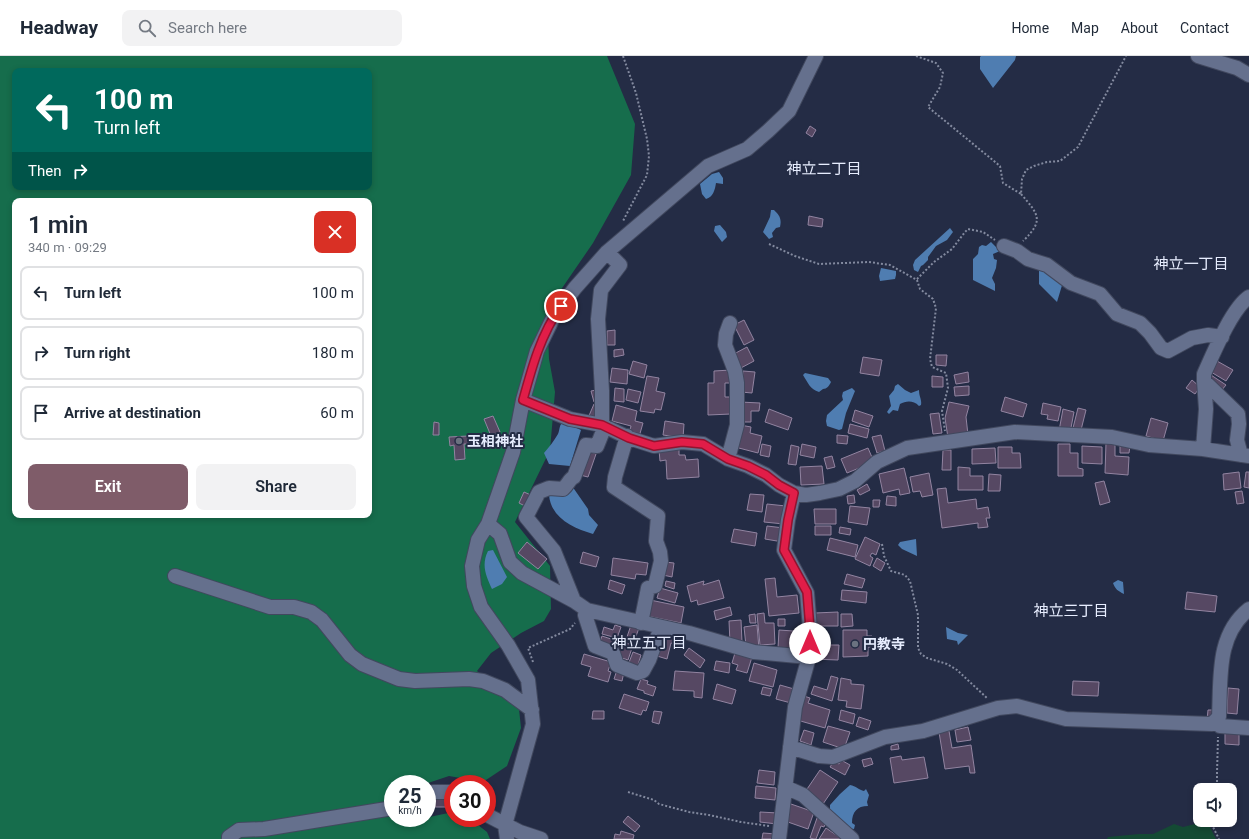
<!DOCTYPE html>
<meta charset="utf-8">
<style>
:root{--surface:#fff;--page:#f2f2f3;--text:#1f2937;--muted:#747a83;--line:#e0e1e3;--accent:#7f5c69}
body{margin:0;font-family:Roboto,"Noto Sans JP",sans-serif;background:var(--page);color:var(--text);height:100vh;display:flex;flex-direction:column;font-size:15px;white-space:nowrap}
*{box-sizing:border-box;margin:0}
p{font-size:13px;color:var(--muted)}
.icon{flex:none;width:22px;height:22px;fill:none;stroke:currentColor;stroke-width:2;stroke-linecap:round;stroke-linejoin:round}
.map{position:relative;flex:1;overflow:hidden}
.drawer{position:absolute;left:12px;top:142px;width:360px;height:320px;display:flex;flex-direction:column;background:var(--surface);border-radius:8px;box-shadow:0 2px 6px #0003}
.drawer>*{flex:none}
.hud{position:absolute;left:12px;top:12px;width:360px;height:122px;border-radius:8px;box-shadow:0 2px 6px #0003;background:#00695c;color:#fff;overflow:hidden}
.fabs{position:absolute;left:1193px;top:727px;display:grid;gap:8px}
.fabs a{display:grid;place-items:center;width:44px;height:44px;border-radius:8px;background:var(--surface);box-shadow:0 2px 6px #0003;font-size:20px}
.speed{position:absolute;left:384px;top:719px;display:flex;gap:8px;font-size:20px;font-weight:700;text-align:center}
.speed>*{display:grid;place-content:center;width:52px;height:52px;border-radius:50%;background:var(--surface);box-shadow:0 2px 6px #0003;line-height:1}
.speed small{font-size:10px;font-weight:400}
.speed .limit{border:6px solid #d22;background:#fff;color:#111}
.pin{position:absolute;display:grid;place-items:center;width:34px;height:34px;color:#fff;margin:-17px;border:2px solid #fff;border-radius:50%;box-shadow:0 1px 4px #0007}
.me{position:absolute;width:44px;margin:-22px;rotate:0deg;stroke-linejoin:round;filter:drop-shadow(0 0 3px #0008)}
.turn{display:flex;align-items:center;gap:14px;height:84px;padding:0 16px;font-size:18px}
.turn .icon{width:52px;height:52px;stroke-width:2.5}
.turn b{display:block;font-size:28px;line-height:34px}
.then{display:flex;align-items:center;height:38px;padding:0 16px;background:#0003;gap:8px;font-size:15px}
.round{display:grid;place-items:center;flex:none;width:42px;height:42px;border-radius:8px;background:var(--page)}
.head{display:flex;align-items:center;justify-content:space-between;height:68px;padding:0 16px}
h1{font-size:24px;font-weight:600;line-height:30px}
.action{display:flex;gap:8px;margin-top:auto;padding:8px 16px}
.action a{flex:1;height:46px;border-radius:8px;background:var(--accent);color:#fff;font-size:16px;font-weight:600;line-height:46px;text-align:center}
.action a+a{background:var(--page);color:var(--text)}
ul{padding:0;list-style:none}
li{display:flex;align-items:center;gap:12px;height:54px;margin:0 8px 6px;padding:0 8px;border:2px solid var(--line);border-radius:8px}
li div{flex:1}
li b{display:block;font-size:15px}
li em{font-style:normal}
header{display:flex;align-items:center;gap:24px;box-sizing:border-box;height:56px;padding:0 20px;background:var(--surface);border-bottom:1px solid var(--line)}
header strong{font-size:19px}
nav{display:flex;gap:22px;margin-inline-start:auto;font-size:14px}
.search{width:280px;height:36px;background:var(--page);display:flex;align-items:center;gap:10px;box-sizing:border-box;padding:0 14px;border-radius:8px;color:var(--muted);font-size:15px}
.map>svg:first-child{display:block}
.green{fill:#144a34}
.forest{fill:#166d4c;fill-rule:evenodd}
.water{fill:#4f7db1}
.building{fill:#564863;stroke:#9284a1}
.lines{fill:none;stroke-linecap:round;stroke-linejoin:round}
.minor-casing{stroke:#41485e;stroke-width:16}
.path{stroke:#838a9f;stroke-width:2;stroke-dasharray:2 2;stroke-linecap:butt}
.minor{stroke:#65708d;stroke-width:14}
.route-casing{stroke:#92132f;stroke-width:10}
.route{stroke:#e11d48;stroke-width:7}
.worship-dot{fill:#6b7280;stroke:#242c45;stroke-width:1.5}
.labels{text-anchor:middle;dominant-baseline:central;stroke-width:4;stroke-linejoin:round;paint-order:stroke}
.poi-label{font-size:14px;font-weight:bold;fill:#e7edfe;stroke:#242c45;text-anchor:start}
.neighbourhood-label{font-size:15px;fill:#e7edfe;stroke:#242c45}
</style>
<header>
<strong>Headway</strong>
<div class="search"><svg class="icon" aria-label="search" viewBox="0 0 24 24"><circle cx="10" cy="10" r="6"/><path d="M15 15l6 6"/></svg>Search here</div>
<nav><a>Home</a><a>Map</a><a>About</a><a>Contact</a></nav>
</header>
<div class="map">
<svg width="1249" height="783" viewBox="0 0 1249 783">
<rect width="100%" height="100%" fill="#242c45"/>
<path class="green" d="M1199,767H1208L1216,783H1107L1108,781L1139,778H1153L1174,768L1183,771Z"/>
<path class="forest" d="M0,0H607L635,68L631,119L593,187L547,254L549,303L555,336L550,394L515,466L550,510L551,553L544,565L521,577L491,597L477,615L519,653L521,672L507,710L483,726L449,720L425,728H393V762H406V766L453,756V762H469L487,776L490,783H0ZM15,15H369V131H15ZM15,145H369V459H15Z"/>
<path class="water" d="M981,0H1016L1015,4L993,32L980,13V1Z
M719,116L723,122V128L716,127C715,134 713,141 706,143L702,138L700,128L712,118Z
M771,154H774C779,159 782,162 780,171L776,172L772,177L773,181L769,183L763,176L770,161Z
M720,169L726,176L727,181L722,186L714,175L715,170Z
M950,172L953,176L947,184L936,190L928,201V204L923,209L921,210L918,216L914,214L913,209L915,204Z
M991,186L1000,195L993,198L994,203L997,204L996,212L992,222L995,228V235L973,224V203L978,198L979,191L982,189L986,190Z
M1039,211L1063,226L1057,246L1039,228Z
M881,212L896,215V219L895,223L880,225L879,220Z
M805,317L828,322L831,326C829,330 827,333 823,333L819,336C810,333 808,327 803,319Z
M898,328L905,334L911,337L919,334C919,341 922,343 921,349L919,350C913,344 906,345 900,348L898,355L893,354L889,358L887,356L891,350L889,340L894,334L895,330Z
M852,332L855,335L846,357L842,373L839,374L827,370L826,365L827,359L843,344L842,340L843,336Z
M563,366L581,374L570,410L549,408L544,397C549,391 554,385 558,378C560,373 559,369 563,366Z
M572,430L588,453L589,459L598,469L593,478C573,472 551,462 549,439Z
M916,483L917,500L902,493L898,489L900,486Z
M493,494L507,521L502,528L492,533C486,520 481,509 488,495Z
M1118,524L1123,526L1124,538C1118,535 1115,533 1113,527Z
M946,571L958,577L968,579L958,589L957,585L947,583Z
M850,729C856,730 859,734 864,735L866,733L869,739L867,746L868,750C857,750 852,756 852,767L855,769L854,773L846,772L830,757V749L840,738Z"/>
<path class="building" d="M810,70L816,74L812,81L806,77Z
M809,160L823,163L822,171L808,169Z
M744,264L754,284L744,289L734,269Z
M615,274V289H607V275Z
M747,291L754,305L739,313L732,299Z
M623,293L624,299L614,301V294Z
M936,299H947L946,310L936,309Z
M863,301L882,304L879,320L860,317Z
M633,305L647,309L644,322L629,318Z
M1217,305L1233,314L1226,325L1211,316Z
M612,312L628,314L627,328L610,326Z
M731,314L732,327H725V341H730L731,358L708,359V327H714V315Z
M743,315L755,316L752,337L741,336Z
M968,316L969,326L956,328L954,319Z
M1211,319L1226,329L1221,335L1207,325Z
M647,320L659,322L656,335L665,337L661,354L655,353L654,357L640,355Z
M932,320L943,321V331H932Z
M1192,324L1200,331L1195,338L1186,332Z
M969,330V339L955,340L954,331Z
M615,332L624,333V346L614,345Z
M628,333L641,336L638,347L626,344Z
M596,334L598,345L594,346L591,335Z
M1005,341L1027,348L1023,361L1001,355Z
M740,346L760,347L759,355H751V366H740Z
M949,346L969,350L966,361L968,379L948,382L945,362Z
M1043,347L1061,351L1058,365L1047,363L1048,359L1041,358Z
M594,348H599V363L588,362Z
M616,349L637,355L635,365L643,367L639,381L629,378L631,370L612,365Z
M1078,352L1086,354L1080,378L1072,376Z
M769,353L792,362L788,374L765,366Z
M1063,353L1074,356L1070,377L1059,375Z
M855,354L873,360L869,371L852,365Z
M939,357L942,377L933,378L930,358Z
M493,360L500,376L491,380L484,363Z
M1151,362L1168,367L1163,385L1146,380Z
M665,365L684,368L683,382L663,379Z
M434,366L439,367V379H433Z
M850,368L869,373L867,382L848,377Z
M740,369L751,371L750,377L762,380L758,397L735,391Z
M837,379L848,380L847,388L837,387Z
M881,379L885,395L877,397L872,381Z
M468,380L469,388H464L465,403L455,404L454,389L450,390L449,381Z
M1106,387H1115V400L1129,401L1128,419L1105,417Z
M762,388L771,390L769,401L760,399Z
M802,388L816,391L814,402L800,399Z
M1058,388H1070V397H1078V412L1083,413V420H1058Z
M791,389L799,391L796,409L788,408Z
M1120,389L1130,390L1129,397H1120Z
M1082,390L1102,391V408L1082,407Z
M998,391H1012V397H1020L1021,412H998Z
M868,392L874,406L847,417L841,403Z
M995,392L996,407L972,408V393Z
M679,393V399H685L686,404L698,403L699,421L667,423L666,404L660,405L659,394Z
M943,394H951V414H942Z
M588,395L596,398L588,421L580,419Z
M832,400L835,411L827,413L824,402Z
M822,410L824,428L801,429L800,411Z
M958,411L970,412V420H983V434H958Z
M904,412L910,437L900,439L899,433L883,437L879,418Z
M1239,416L1241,432L1224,434L1223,418Z
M1246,416H1249V432L1244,431Z
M929,417L933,439L922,441L920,435L913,436L910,421Z
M989,418L1001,419L1000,435H988Z
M1104,425L1110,446L1100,449L1095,427Z
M867,428L870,434L860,439L857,434Z
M946,432L948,447L976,443L977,453L988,451L990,462H986L988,471L978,472V467L942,472L937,433Z
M1242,435L1244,447L1237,448L1235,436Z
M524,436L533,440L527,451L519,447Z
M750,438L764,439L762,456L747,454Z
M854,439L855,447L848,448L847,440Z
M887,440L896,441V450L886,449Z
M873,444H880L879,451H873Z
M767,448L786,450L784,468L764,466Z
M850,450L870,452L867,469L848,466Z
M814,453H836V468H815Z
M767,470L784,472L783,486L765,483Z
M815,470H831V479H815Z
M840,471L851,473L850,479L839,477Z
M734,473L757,477L755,490L731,486Z
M865,481L880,488L876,499L872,497L870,500L873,502L870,510L855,503Z
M830,482L858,489L855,501L827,494Z
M527,486L547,503L538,513L518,497Z
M583,496L599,501L596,511L580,507Z
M613,502L648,507L646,519L636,518L635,523L611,519Z
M877,502L885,507L881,515L873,510Z
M665,506L674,507L672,521L663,519Z
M847,518L865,523L862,532L844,528Z
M775,522L777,541L797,539L799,557L769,560L765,523Z
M610,524L625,529L622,538L608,533Z
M719,524L724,542L698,549L697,544L691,546L687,530L704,525L703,529Z
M666,525L675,527L674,533L665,530Z
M660,532L678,537L675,547L657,542Z
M842,534L867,536L866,547L841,544Z
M1187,536L1217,540L1215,556L1185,553Z
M650,544L684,551L681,567L647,560Z
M730,551L732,559L716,564L714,555Z
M838,556V570H815V557Z
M764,557L765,567H774L775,588L760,589L757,558Z
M755,558L756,567H750L749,559Z
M841,558H852L853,570L841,571Z
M778,563H785V570H778Z
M741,564L742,586L730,587L729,565Z
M615,569L621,571L617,582L602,578L604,571L613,574Z
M631,569L639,572L635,583L627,581Z
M757,569L759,593L746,590L744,571Z
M664,574L684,580L681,589L671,587L667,603L657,600Z
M779,574L808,576L806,597L778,592Z
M843,574H867V580H872V591H868V600L843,601Z
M813,577H822L821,582H826L825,589H839L838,604L812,603Z
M602,580L617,585L614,593L599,588Z
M620,585L633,589L628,604L616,600Z
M689,592L705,604L700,612L684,599Z
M633,596L641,599L637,612L628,609Z
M735,597L752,601L747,617L736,614L738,609L732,607Z
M584,598L611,606L608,615L611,616L608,626L588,620L591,611L581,608Z
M716,605L730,607L729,617L714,614Z
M754,607L777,614L773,631L749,625Z
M617,614L624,616L622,625L614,623Z
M675,615L704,617L702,642L694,641V635L673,634Z
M831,620L838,622L832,645L811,638L814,630L827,634Z
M841,622L851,624V628L864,629L861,653L846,651L847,645L838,644Z
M641,623L648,625L647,628L656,631L653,640L644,637V635L637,633Z
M1073,625L1099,626L1098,640L1072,639Z
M717,628L736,634L732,648L713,643Z
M780,629L794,633L791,647L776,643Z
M763,631L772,633L770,640L761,638Z
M1228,632L1239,633L1237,658L1227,657Z
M624,638L649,646L646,655L643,654L641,659L619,652Z
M804,640L810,642L808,647L830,654L825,672L797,664Z
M841,654L855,658L853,668L839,664Z
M1208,654H1214V664H1207Z
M593,655H604V663H592Z
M654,655L662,656L659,668L652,666Z
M859,661L871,665L868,674L856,670Z
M828,670L850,676L844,693L823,686Z
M968,671L971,684L957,686L955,674Z
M804,674L814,677L811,689L800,685Z
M949,675L952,692L971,689L975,717H970L969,710L945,713L939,676Z
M1225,677L1239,678V689L1225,688Z
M898,688L899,693L891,694V690Z
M901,700L902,704L924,701L928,722L894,727L890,702Z
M871,702L873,708L864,711L862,704Z
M841,704L850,709L845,719L830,711L834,705L839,708Z
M759,714L775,716L774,729L757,727Z
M820,714L838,726L823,748L805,736Z
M756,730L776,732L775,744L755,742Z
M427,742H450V751H427Z
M791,748L814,756L808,773L785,765Z
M760,756L778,757L777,768L760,766Z
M628,760L640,770L635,776L623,766Z
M817,762L826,765L824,771L821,770L816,783H814L810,782Z
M826,772L842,783H819Z
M621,775L634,779L633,783H614L615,778L620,779Z
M763,777L776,778V783H762Z"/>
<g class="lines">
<defs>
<path id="minor" d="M1198,0L1237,12L1249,19
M1004,190L1017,195L1028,203L1047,209L1071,227L1100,238L1117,258L1140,267L1150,277L1161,292L1168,295L1192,282L1208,279L1222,281
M523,344L570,363L602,369L629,382L654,390L682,386L703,388L728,403L748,410L766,419L779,429L794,437L806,439L820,437L839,433L855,425L877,406L907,392L1015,376L1112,381L1149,389L1203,393L1249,400
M602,369V335L598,263L601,234L620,209L607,196
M627,380L615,421L614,431L658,460L656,485L660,496L661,505L655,530L648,532L641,567
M1203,393L1206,353L1204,325
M1241,399L1237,384L1239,368L1238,358L1204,325V318C1213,298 1232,252 1249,241
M728,403L737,369V327L735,315L725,289L726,278L730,267
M488,468L500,478L510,506L522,517L574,545L587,554L689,577L754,596L809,601
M175,520L270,551H294L311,556L322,564L350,599L362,608L399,623L415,625L469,623L483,625L505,634L532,654
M574,545L554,495L526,461L539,436L549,432L563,433C568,429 569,423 574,421L586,389L597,390L605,370
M587,554L585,559L595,590L613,597L617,609L637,617L643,615L649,604L661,571
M1215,665L1220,670L1249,672
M790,691L819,700L833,701L885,681L923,675L998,652L1017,650L1066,663L1212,668L1219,661C1221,622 1216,579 1249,553
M785,731L803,739L852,783
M427,738L433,736H453
M487,759L520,776L541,783
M229,783V781L239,774L264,773L393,752
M507,783L505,769L533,668L528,624L508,589L481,551L474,530L472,510L478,484L488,468L513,396L523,344L537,295L554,260L575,232L607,196L708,110L747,93L768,75L789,55L816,0
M779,783L795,651L809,601L810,573L807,537L784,494L788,464L794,437"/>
</defs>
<use href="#minor" class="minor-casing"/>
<path class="path" d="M623,0L636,37L647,83L649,100L647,119L623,165
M916,0L936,7L943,17L940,31L928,51L1000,110L1003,127L1021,138L1022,123L1026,114L1034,110L1047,106L1060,105L1078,91L1126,0
M1021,138C1038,158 1045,164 1023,185
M769,188L795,200L819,208L869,206L890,209L917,224L920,233L933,243L936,252L930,303L932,311L946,317L948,332L942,355L945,375
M917,223L934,206L952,193L965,176L968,173L983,176L995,184
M882,488L884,500L891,515L905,519L910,525L918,559V592L921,598L927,602L947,608L957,614L987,642
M533,606L528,592L570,573L575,567
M1216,734L1217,727V717L1218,681
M628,736L654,744L659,748L689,756L709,759L741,766L769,770
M1211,764V767L1219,783"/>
<use href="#minor" class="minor"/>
</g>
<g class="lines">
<defs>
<path id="route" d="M561,250C541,278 532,311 523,344L570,363L602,369L629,382L654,390L682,386L703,388L728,403L748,410L766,419L779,429L794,437L788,464L784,494L807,536L810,573V587"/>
</defs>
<use href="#route" class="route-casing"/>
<use href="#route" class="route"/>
</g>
<g class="worship-dot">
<circle cx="459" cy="385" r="4"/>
<circle cx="855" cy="588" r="4"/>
</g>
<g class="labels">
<g class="poi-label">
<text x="467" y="385">玉相神社</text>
<text x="863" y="588">円教寺</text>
</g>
<g class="neighbourhood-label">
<text x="824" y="113">神立二丁目</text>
<text x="1191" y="208">神立一丁目</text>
<text x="1071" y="555">神立三丁目</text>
<text x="649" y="587">神立五丁目</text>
</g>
</g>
</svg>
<div class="fabs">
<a><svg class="icon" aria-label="sound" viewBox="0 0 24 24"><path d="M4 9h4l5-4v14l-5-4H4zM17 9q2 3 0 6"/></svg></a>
</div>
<div class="speed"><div>25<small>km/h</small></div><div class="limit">30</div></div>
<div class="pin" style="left:561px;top:250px;background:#d93025"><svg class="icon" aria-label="arrive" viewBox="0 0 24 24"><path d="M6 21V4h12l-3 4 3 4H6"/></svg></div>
<svg class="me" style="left:810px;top:587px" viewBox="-20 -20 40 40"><circle r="19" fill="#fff"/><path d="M0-13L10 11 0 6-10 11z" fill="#e11d48"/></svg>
<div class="hud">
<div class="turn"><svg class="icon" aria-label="left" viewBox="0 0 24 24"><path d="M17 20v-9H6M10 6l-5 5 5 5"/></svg><div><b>100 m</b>Turn left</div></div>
<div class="then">Then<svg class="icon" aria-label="right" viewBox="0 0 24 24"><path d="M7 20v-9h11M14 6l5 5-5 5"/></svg></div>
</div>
<section class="drawer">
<div class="head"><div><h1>1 min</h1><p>340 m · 09:29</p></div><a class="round" style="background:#d93025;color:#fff"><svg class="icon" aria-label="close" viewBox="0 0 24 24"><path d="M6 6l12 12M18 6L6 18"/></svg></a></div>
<ul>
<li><svg class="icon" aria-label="left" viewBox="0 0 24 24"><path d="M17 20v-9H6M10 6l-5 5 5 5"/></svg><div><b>Turn left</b></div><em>100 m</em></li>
<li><svg class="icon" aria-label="right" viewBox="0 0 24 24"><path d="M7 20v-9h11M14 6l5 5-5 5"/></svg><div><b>Turn right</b></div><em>180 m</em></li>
<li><svg class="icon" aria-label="arrive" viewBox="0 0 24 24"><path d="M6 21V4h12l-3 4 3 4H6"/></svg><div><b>Arrive at destination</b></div><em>60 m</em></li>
</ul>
<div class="action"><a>Exit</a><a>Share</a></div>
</section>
</div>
